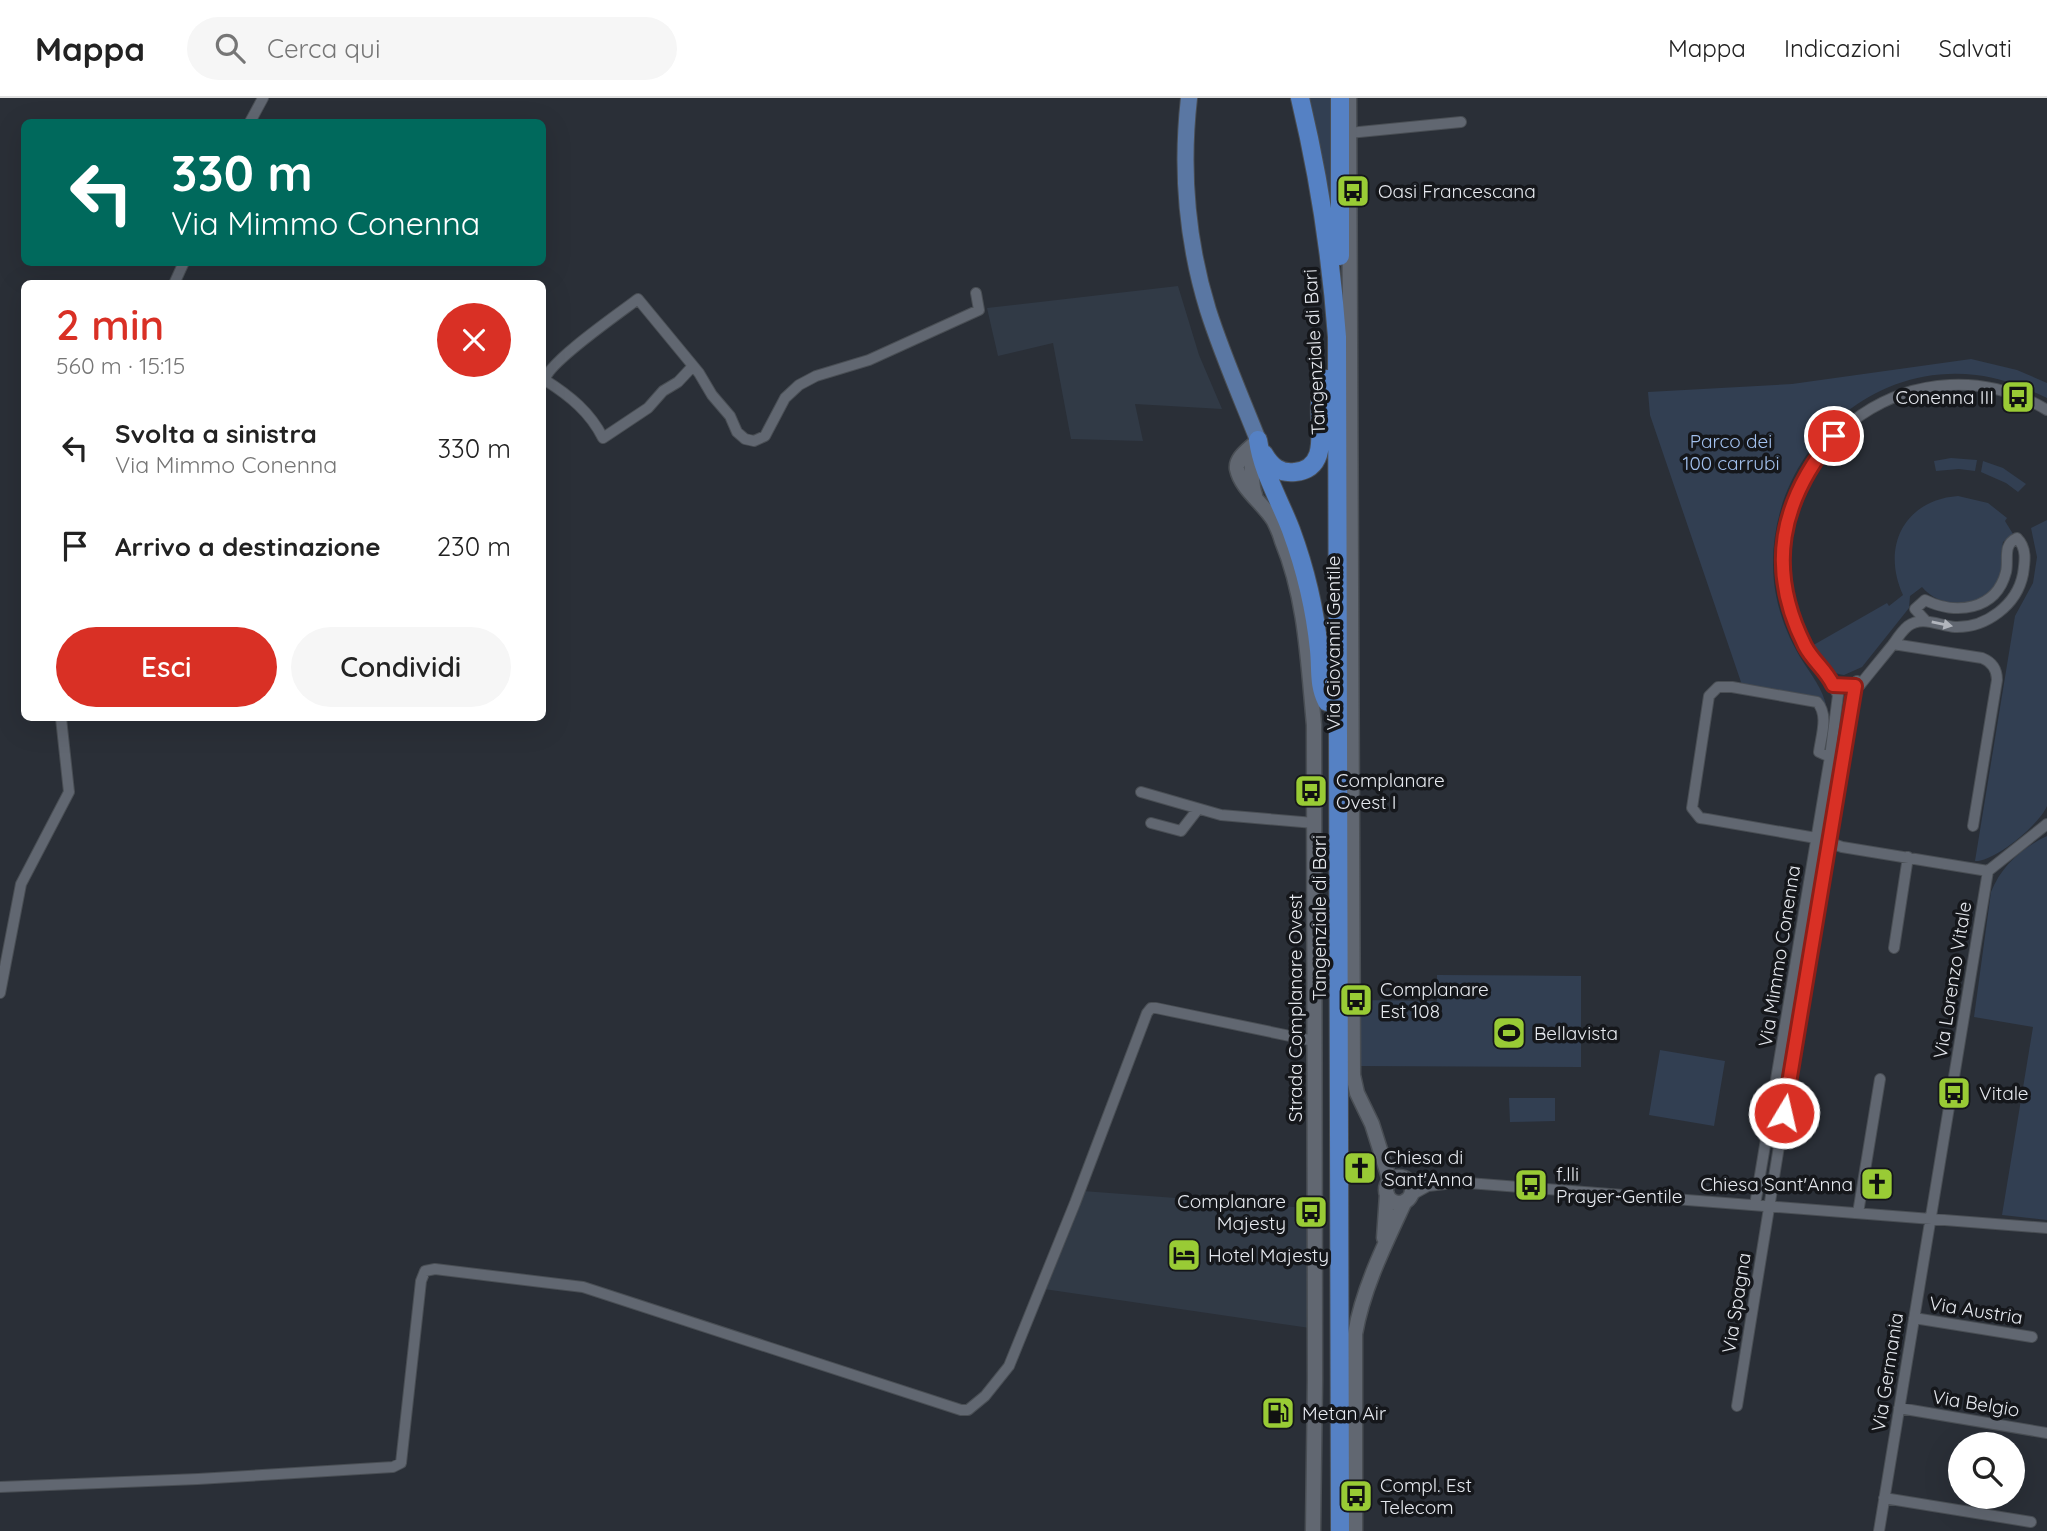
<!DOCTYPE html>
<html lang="it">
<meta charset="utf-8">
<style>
:root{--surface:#fff;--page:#f6f6f6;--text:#222;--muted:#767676;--line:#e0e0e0;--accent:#d93025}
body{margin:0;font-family:Quicksand,sans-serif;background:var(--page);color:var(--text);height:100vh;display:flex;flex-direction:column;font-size:26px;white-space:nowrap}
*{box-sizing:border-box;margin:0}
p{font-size:23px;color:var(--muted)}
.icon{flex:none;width:38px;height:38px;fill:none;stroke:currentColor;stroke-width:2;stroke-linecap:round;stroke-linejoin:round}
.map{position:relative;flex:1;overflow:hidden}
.details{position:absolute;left:21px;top:182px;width:525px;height:441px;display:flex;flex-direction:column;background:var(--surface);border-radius:10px;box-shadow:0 7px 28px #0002}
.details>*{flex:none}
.guide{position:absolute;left:21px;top:21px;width:525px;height:147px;border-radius:10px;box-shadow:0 7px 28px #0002;background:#00695c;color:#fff;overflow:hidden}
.buttons{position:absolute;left:1948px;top:1334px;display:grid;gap:14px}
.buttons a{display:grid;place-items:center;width:77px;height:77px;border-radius:50%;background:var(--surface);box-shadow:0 7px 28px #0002;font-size:35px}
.pin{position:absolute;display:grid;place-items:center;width:60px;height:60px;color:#fff;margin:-30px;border:4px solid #fff;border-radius:50%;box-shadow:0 2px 7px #0007}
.me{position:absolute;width:77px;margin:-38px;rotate:9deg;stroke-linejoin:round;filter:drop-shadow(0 0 5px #0008)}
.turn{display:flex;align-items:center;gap:24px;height:147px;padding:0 35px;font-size:32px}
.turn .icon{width:91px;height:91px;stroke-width:2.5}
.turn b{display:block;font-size:49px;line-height:60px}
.round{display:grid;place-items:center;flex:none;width:74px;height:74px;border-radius:37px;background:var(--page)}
.summary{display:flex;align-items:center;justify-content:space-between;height:119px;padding:0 35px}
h1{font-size:42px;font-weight:600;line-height:52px;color:var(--accent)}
.primary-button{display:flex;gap:14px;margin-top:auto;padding:14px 35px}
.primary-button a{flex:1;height:80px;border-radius:42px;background:var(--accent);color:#fff;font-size:28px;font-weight:600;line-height:80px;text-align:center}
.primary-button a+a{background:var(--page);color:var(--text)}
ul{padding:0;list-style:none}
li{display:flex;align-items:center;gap:21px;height:98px;padding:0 35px}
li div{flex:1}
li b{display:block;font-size:26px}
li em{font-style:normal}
header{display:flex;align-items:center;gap:42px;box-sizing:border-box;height:98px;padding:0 35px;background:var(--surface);border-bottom:2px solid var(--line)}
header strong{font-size:33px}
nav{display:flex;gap:38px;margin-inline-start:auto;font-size:24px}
.search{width:490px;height:63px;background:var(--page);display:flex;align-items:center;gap:18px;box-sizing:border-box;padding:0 24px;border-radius:38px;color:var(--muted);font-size:26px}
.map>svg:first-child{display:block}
.built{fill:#313a46}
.green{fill:#323f52}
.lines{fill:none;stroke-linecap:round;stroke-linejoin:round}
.street-casing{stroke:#494e54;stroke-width:12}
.secondary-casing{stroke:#494e54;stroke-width:17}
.primary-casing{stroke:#494e54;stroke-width:18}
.highway-casing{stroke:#494e54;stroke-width:20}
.street{stroke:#616771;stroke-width:10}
.secondary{stroke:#616771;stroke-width:14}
.primary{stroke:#5a77a3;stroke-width:16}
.highway{stroke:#5581c4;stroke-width:18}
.oneway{fill:#b1b5bd}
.route-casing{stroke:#8d1f18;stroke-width:18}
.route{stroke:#d93025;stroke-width:12}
.labels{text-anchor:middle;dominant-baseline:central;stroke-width:7;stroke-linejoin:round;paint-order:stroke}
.poi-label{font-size:19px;fill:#e6e9ef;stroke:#15171b;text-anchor:start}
.street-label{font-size:19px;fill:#e6e9ef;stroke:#15171b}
.park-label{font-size:19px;fill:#a2c0ed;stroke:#15171b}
</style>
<header>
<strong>Mappa</strong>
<div class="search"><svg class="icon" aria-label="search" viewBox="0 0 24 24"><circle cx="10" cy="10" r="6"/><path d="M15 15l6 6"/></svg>Cerca qui</div>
<nav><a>Mappa</a><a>Indicazioni</a><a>Salvati</a></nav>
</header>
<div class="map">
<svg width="2047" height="1433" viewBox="0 0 2047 1433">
<rect width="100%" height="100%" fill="#2a2f37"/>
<path class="built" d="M1178,188L1199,257L1222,311L1135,306L1143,343L1071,341L1053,245L998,258L987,210Z
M1083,1093L1307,1110V1123H1310V1230L1044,1191Z"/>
<path class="green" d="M1308,0H1335V140Z
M1971,261L2017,272L2047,285V300C2024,289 2001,280 1976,277C1858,263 1762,370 1774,484C1777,511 1787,537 1800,559C1811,577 1823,590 1827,611L1824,606L1742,587L1650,317L1648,294L1792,286Z
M1951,360L1977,362L1975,373L1959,371L1936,373L1934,363Z
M1983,363L2003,370L2026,386L2018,394L2006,385L1981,374Z
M1958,398L1988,405L2007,420L2005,423L2013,436L2003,444C2000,457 2004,470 1998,483C1983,513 1940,511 1922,489L1910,498L1909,510L1862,569L1844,577C1827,575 1820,562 1810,549L1887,505L1889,508L1903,497C1881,449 1904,402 1958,398Z
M2047,422V708C2040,726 1994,764 1975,763L2015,518L2033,485L2037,459L2031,430Z
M2047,738V1122L2002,1117L2033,929L1974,919L1991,794C2001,768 2023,749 2047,738Z
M1437,877L1581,878V969L1358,968V902L1437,903Z
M1660,952L1725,963L1714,1028L1649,1017Z
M1509,1000H1555V1023L1510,1024Z"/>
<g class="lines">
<defs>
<path id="street" d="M250,24L263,0
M1349,35L1461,24
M174,186L184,164
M693,268L678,284L663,293L648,310L603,340C590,314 570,298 545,282C547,265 621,214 638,201L699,275L712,297L730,318L737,334L745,341L754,343L765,338L785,300L799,287L816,278L869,262L979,212L976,195
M1925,522L1915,511L1925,502C1955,517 1996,513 2006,474C2009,461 2002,447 2017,440C2027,450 2025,463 2023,476C2017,507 1986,530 1955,529C1940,528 1922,517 1908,528C1903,532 1898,539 1894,545C1883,559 1871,573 1860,587H1833C1828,577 1820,571 1814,562C1799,540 1788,513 1785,488C1765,343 1920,236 2047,312
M1893,546L1982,560C1992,564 1997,571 1997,582L1973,728
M1842,660L1834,663L1830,659L1819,654C1821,638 1829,617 1817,604L1732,589H1718L1709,598L1692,710L1700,720L1707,721L1816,740L1842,749L1988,773L2047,726
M1141,694L1221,717L1314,725
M1151,725L1181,733L1198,711
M1894,850L1908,759
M0,895L21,786L69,694L61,620
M1404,1080L2047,1130
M1410,1098L1428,1088L1445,1086
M1755,1107L1830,659L1838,597L1833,587
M1858,1115L1880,981
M1914,1220L2032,1239
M1737,1308L1828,745L1857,583
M1899,1310L2047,1335
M0,1389L198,1381L393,1369L401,1365L421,1183L425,1173L435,1171L583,1189L961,1312H968L985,1298L1009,1268L1075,1105L1147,915L1151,910H1156L1314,943
M1884,1400L2031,1424
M1879,1433L1988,773"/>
<path id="secondary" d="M1349,0L1353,977L1357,995L1372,1026L1390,1083
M1258,342C1251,350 1235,359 1237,371C1241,391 1264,406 1274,423C1277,429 1280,436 1282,443C1306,501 1308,565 1314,627L1315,1282L1313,1433
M1248,352C1255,368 1249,381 1255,397
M1386 1092a13 13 0 1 1 26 0a13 13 0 1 1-26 0Z
M1384,1140L1387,1096
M1355,1433V1236C1363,1190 1385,1146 1405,1103"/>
<path id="primary" d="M1189,0C1181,71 1187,144 1208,212C1222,256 1241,299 1258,342"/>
<path id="highway" d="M1300,0C1319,79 1331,158 1337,239L1340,1433
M1340,158V0
M1258,342C1262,373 1280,403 1291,432C1305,470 1315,512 1319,552C1321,571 1318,587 1327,604
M1264,356C1271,368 1280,376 1295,374C1334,370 1315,321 1321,296C1322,291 1325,285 1327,281"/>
</defs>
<use href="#street" class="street-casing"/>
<use href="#secondary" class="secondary-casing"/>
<use href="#primary" class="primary-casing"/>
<use href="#highway" class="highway-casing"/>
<use href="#street" class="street"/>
<use href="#secondary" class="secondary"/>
<use href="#primary" class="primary"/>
<use href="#highway" class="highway"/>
</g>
<defs><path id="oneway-solid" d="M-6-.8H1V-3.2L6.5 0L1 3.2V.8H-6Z" transform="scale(1.75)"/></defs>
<use class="oneway" href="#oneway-solid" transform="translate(1942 526) rotate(12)"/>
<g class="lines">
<defs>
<path id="route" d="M1784,1015L1855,588L1833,587C1826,572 1813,563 1805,548C1766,471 1780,403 1834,338"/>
</defs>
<use href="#route" class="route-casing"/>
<use href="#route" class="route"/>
</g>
<defs>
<symbol id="bus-square" viewBox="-11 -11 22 22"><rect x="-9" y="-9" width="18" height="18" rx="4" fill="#99cb35" stroke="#15171b"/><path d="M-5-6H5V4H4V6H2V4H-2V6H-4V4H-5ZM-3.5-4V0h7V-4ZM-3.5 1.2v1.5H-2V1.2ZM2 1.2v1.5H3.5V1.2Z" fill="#111"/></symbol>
<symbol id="stadium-square" viewBox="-11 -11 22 22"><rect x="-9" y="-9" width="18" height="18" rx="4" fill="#99cb35" stroke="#15171b"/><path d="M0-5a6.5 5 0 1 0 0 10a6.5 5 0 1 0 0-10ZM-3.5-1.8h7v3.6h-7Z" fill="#111"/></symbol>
<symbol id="church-square" viewBox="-11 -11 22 22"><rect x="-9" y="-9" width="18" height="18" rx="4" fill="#99cb35" stroke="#15171b"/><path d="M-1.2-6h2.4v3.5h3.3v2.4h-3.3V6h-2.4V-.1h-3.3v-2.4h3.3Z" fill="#111"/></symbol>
<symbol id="hotel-square" viewBox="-11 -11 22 22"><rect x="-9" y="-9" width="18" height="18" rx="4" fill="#99cb35" stroke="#15171b"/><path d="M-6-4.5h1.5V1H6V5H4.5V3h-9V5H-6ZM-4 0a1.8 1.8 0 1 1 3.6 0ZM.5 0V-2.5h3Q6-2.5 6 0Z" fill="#111"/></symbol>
<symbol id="fuel-square" viewBox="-11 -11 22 22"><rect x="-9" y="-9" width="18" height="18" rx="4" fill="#99cb35" stroke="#15171b"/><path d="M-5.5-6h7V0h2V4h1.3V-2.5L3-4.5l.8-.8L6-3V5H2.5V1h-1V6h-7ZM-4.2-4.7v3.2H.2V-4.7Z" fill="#111"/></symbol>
</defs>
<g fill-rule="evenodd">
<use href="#bus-square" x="1334" y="74" width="38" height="38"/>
<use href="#bus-square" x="1999" y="280" width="38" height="38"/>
<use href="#bus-square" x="1292" y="674" width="38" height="38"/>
<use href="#bus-square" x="1337" y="883" width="38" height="38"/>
<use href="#stadium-square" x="1490" y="916" width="38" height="38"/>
<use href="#bus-square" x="1935" y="976" width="38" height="38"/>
<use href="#church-square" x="1341" y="1051" width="38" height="38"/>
<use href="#church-square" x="1858" y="1067" width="38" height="38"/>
<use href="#bus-square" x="1512" y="1068" width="38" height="38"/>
<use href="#bus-square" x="1292" y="1095" width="38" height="38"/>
<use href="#hotel-square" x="1165" y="1138" width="38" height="38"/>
<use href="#fuel-square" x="1259" y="1296" width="38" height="38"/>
<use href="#bus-square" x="1337" y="1379" width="38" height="38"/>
</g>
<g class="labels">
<g class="poi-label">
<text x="1378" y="93">Oasi Francescana</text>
<text x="1994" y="299" text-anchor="end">Conenna III</text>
<text x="1336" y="682">Complanare<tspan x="1336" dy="22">Ovest I</tspan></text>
<text x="1380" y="891">Complanare<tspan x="1380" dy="22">Est 108</tspan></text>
<text x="1534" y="935">Bellavista</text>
<text x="1979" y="995">Vitale</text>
<text x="1384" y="1059">Chiesa di<tspan x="1384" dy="22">Sant'Anna</tspan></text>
<text x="1556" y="1076">f.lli<tspan x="1556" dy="22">Prayer-Gentile</tspan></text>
<text x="1853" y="1086" text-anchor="end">Chiesa Sant'Anna</text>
<text x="1286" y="1103" text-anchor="end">Complanare<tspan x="1286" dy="22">Majesty</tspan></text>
<text x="1208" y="1157">Hotel Majesty</text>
<text x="1302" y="1315">Metan Air</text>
<text x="1380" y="1387">Compl. Est<tspan x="1380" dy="22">Telecom</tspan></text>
</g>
<g class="street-label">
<text transform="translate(1314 254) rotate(-93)">Tangenziale di Bari</text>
<text transform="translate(1333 545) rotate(-90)">Via Giovanni Gentile</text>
<text transform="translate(1319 820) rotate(-90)">Tangenziale di Bari</text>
<text transform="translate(1779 858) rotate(-81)">Via Mimmo Conenna</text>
<text transform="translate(1952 882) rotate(-81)">Via Lorenzo Vitale</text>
<text transform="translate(1295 910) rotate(-90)">Strada Complanare Ovest</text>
<text transform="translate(1736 1205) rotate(-81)">Via Spagna</text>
<text transform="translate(1976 1212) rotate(9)">Via Austria</text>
<text transform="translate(1887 1274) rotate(-81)">Via Germania</text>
<text transform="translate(1976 1305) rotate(9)">Via Belgio</text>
</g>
<g class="park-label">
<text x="1731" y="343">Parco dei<tspan x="1731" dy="22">100 carrubi</tspan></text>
</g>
</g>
</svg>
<div class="buttons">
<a><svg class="icon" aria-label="search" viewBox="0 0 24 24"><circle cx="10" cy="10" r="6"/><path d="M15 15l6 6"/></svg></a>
</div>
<div class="pin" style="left:1834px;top:338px;background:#d93025"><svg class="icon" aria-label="arrive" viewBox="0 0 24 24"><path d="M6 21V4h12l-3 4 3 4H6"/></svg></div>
<svg class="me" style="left:1784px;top:1015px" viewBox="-20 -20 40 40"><circle r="17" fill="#d93025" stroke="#fff" stroke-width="3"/><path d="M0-11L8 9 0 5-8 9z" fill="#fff"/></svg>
<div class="guide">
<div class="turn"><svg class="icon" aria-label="left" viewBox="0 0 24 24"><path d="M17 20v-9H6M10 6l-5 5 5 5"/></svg><div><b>330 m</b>Via Mimmo Conenna</div></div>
</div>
<section class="details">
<div class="summary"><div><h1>2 min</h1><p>560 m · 15:15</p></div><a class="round" style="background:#d93025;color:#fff"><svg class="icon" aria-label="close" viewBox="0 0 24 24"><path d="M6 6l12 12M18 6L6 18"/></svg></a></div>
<ul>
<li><svg class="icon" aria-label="left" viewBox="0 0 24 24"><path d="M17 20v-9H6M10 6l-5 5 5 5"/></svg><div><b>Svolta a sinistra</b><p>Via Mimmo Conenna</p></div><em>330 m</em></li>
<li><svg class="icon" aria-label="arrive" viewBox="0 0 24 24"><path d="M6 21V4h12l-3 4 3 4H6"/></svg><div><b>Arrivo a destinazione</b></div><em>230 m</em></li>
</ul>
<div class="primary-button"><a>Esci</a><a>Condividi</a></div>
</section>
</div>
